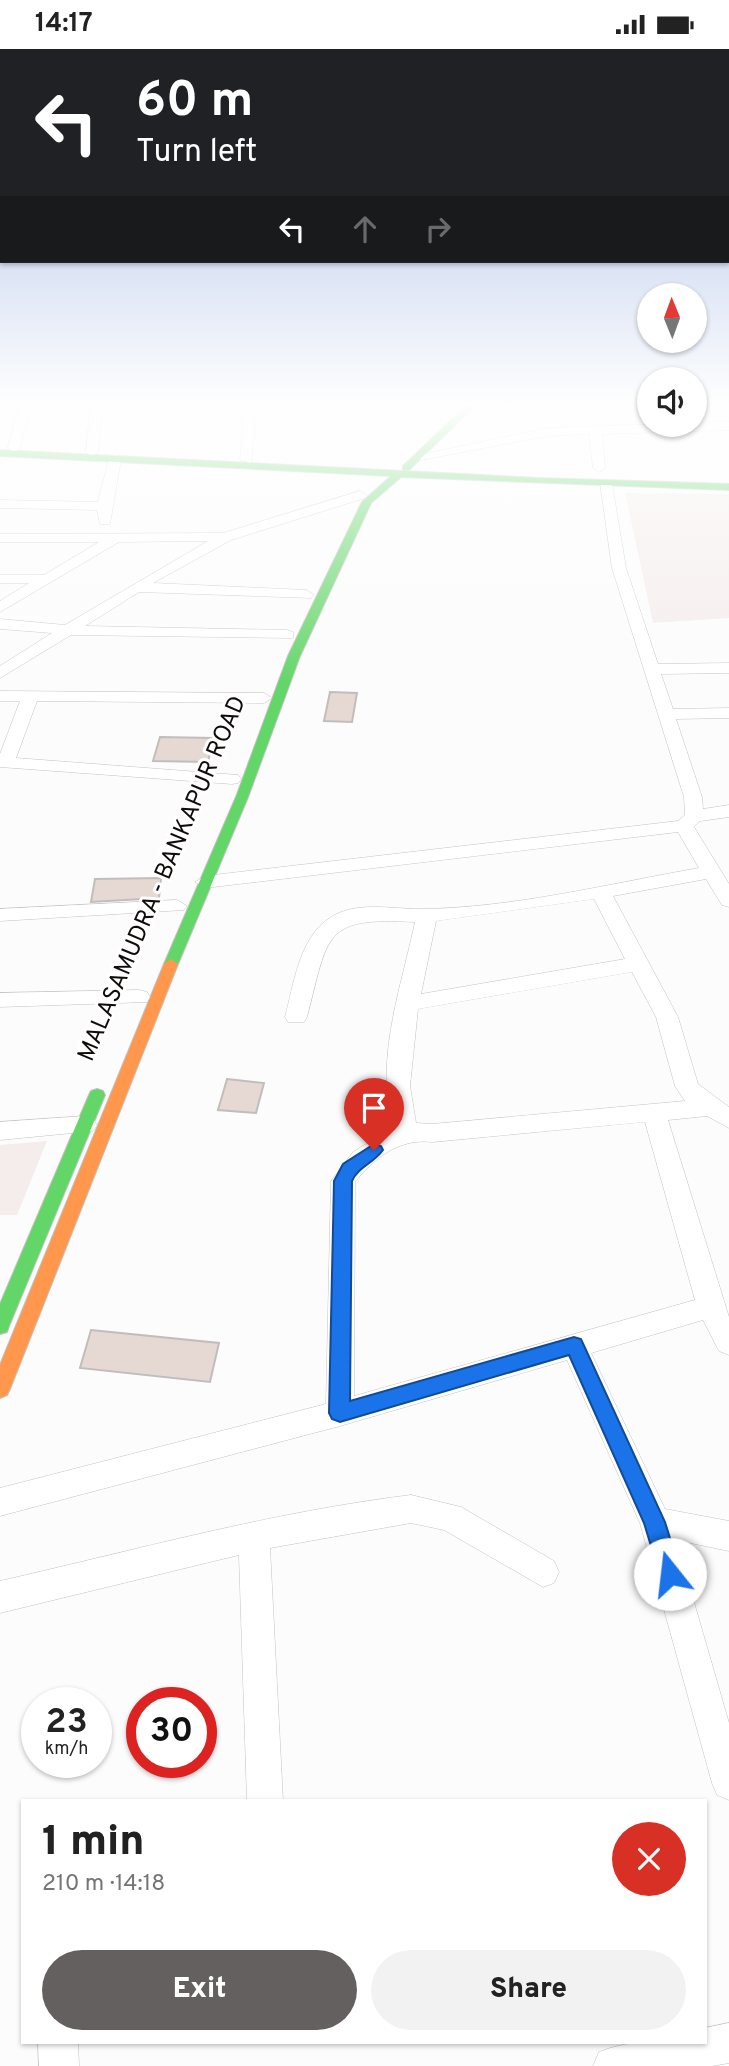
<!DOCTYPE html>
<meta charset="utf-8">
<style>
:root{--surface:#fff;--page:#f2f2f2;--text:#222;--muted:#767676;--accent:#646060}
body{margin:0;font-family:Overpass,sans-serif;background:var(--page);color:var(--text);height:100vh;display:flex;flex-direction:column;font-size:26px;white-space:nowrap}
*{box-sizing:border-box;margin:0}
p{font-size:23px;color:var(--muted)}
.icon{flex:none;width:38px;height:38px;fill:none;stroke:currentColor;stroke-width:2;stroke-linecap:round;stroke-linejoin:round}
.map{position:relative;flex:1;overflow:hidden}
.details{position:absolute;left:21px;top:1750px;width:686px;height:245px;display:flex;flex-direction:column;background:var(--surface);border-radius:0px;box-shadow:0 2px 5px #0004}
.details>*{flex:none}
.top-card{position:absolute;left:0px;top:0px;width:730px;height:214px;box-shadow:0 2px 5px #0004;background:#202124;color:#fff;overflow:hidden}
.needle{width:46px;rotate:359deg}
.buttons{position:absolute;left:637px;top:234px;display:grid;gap:14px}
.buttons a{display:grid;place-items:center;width:70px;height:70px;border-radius:50%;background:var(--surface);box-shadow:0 2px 5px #0004;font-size:35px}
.speed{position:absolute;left:21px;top:1638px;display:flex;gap:14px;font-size:35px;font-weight:700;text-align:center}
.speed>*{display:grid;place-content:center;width:91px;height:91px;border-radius:50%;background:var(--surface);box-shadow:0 2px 5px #0004;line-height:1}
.speed small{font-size:18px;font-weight:400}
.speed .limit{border:10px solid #d22;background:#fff;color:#111}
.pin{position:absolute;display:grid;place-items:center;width:60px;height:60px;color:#fff;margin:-72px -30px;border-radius:50% 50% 50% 0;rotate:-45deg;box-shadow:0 0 7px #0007}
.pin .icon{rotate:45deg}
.me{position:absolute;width:77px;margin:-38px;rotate:344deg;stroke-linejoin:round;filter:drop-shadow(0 0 5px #0008)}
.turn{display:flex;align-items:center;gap:24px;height:147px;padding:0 21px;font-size:32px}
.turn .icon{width:91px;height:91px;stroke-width:2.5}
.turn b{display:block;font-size:49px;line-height:60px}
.lanes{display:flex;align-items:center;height:66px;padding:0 21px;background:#0003;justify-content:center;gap:35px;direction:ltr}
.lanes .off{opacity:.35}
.round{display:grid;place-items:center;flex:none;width:74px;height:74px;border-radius:37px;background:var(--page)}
.headline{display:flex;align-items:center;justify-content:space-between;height:119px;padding:0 21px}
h1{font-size:42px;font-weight:800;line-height:52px}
.action{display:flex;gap:14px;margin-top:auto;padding:14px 21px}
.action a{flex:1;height:80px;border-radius:42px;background:var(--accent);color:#fff;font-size:28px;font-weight:800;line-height:80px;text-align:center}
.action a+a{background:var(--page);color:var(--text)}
.status{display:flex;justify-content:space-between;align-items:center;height:49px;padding:0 35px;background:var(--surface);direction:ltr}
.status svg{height:19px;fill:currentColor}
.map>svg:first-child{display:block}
.built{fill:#f5ecec}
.building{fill:#e6d9d4;stroke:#c0bebd;stroke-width:2}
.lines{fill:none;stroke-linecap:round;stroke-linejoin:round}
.street-casing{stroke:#c4c2c2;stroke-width:1}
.fast-casing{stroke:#c4c2c2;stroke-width:2}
.slow-casing{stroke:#c4c2c2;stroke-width:2}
.street{fill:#fff;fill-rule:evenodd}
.fast{fill:#63d668;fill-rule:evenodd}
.slow{fill:#ff974d;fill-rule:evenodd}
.route{fill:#1a73e8;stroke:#114b97;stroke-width:2}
.labels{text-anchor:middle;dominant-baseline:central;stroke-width:6;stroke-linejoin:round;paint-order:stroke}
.street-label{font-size:24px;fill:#110c0c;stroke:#fff}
</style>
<div class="status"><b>14:17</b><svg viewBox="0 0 49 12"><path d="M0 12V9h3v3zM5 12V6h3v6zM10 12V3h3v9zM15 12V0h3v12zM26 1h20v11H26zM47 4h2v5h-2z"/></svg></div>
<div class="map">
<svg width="729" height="2017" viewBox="0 0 729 2017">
<rect width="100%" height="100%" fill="#fdfcfc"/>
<path class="built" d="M625,444L729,445V569L653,574Z
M47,1092L17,1166H0V1096Z"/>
<path class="building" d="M330,643L357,644L352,673L324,672Z
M160,688L213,689L208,713L153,712Z
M161,829L159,849L91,853L95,830Z
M227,1030L264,1034L256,1064L218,1061Z
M91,1281L219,1294L210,1333L80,1319Z"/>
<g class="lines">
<defs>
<path id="street" d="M20,353H32L20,399L14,403L8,399Z
M91,353H103L98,403L92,407L86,403Z
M211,353H252L255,378L251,414L240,411L243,378L240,357L189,363L183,359Z
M729,373V381L602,385L605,419L599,423L593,419L589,385L547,387L421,411L415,407L547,379Z
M115,406L121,410L110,475H100L97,461L0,459V451L98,453L109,410Z
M600,432L612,435L626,519L658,615L729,614V624L661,625L673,660L729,659V669L676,670L702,748L703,760L729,756V768L700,772L694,778L729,835V858L722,856L706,830L613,847L678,968L698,1035L729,1058V1079L707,1067L668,1071L729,1268V1306L719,1302L703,1271L591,1304L665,1460L729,1472V1502L676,1491L729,1674V1751L717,1746L712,1734L640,1474L567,1311L340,1377L0,1467V1439L326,1355L331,1132L353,1103L394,1078C373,1014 402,936 415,873C322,868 329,885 307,968L304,973H288L285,968C294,935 299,888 331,868C357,852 391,860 420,860C513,859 608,835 699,819L678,783L205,839L195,833L205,827L678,772L685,766L684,748L612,519ZM594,850L625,910L421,945L436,872ZM632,923L656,968L675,1037L685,1052L432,1075L416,1074L410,1037L418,960ZM645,1073L695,1251L354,1347L355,1133C375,1108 400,1089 432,1093Z
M360,442L367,446L365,449L231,491L153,534L306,541L314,546L311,549L139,543L85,577L287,581L293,583V589L71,586L0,629V617L52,584L0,580V570L65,576L208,492L119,493L0,563V552L29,534H0V526H44L99,493H0V485L223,484Z
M0,642L264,644L272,649L264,654L37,652L16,709L238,726L241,730L238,734L232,735L0,718V705L20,652H0Z
M177,851L187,857L184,861L0,872V860Z
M139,941L147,943L150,948L147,953L0,958V944Z
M85,1067L93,1070L97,1076L93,1082L0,1091V1073Z
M411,1446L461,1458L554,1512L559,1523L554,1534L543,1538L444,1481L411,1474L270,1499L283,1752H247L239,1506L0,1564V1532C136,1501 272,1463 411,1446Z
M729,1974V2014L712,2017H593L599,2003C633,1989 669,1993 705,1993V1979Z
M38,1993H78L79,2017H39Z"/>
<path id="fast" d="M470,353H479L409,421H403V417Z
M0,401L539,429L729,435V441L401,428L371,454L300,607L248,748L178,915L171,920L164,915L236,748L288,607L362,453L391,427L0,407Z
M97,1040L103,1042L105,1046L9,1277L7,1283L0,1285V1255L89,1046L91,1042Z"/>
<path id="slow" d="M171,910L178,915L10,1340L7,1346L0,1349V1316L164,915Z"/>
</defs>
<use href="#street" class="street-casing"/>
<use href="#fast" class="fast-casing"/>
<use href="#slow" class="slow-casing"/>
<use href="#street" class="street"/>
<use href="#fast" class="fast"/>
<use href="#slow" class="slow"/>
</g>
<linearGradient id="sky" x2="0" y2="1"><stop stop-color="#a5bae6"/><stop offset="0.56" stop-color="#fefefe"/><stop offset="1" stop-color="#fefefe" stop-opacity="0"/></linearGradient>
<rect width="729" height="635" fill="url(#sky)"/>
<path class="route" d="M374,1095L381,1097L383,1101C374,1114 358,1118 352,1132L350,1352L574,1288L581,1290L665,1473L681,1525L677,1533L670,1536L662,1533L644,1474L569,1306L340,1373L332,1370L329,1364L334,1132L343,1115Z"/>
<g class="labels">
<g class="street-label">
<text transform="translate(163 830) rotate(-67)">MALASAMUDRA - BANKAPUR ROAD</text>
</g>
</g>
</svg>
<div class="buttons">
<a><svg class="needle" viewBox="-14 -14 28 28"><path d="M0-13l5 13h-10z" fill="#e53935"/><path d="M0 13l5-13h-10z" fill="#767676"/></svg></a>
<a><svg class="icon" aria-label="sound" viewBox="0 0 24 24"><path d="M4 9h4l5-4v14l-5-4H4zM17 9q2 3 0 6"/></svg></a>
</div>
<div class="speed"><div>23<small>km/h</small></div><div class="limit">30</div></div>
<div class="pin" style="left:374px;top:1101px;background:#d93025"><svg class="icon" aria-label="arrive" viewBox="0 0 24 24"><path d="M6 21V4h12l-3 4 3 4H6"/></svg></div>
<svg class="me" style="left:670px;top:1525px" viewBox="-20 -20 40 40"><circle r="19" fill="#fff"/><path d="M0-13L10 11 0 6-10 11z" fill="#1a73e8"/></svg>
<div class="top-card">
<div class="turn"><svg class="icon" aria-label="left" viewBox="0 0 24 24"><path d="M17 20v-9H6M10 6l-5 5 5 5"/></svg><div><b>60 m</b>Turn left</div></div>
<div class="lanes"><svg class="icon" aria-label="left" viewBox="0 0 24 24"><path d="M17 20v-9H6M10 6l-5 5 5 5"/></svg><svg class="icon off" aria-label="ahead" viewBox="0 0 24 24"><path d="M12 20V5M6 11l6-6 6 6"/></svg><svg class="icon off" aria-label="right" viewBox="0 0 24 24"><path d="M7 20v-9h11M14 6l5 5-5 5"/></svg></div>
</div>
<section class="details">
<div class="headline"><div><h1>1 min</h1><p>210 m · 14:18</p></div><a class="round" style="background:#d93025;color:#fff"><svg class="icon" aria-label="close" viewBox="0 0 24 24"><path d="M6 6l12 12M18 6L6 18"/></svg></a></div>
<div class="action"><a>Exit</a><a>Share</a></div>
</section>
</div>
